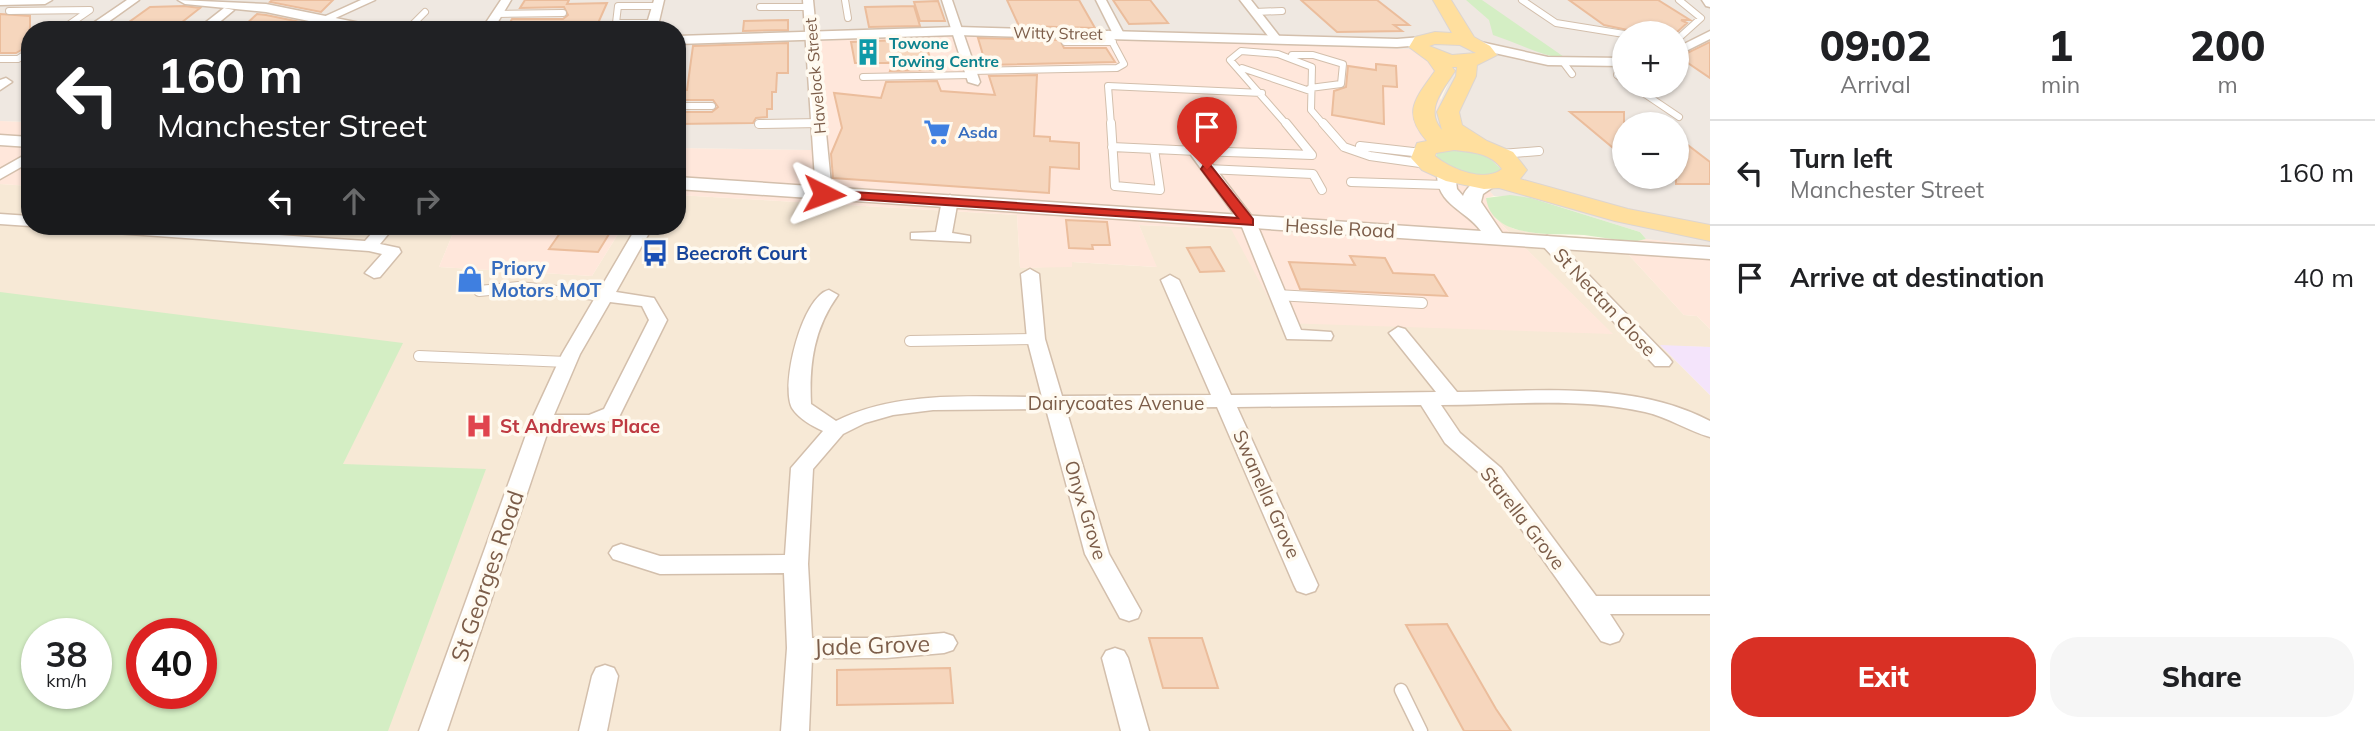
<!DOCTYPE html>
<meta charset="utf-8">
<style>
:root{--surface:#fff;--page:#f6f6f6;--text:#202124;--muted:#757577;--line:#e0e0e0;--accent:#d93025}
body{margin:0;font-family:Mulish,sans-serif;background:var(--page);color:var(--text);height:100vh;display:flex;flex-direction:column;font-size:26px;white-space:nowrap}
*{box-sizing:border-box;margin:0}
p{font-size:23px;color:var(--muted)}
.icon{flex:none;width:38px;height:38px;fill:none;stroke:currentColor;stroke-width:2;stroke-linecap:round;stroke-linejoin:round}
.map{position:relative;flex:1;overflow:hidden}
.details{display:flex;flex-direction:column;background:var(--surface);width:665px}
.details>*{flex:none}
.top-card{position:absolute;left:21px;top:21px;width:665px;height:214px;border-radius:28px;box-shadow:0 2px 5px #0004;background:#202124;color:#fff;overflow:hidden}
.controls{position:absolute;left:1612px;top:21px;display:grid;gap:14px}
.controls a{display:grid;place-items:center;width:77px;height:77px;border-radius:50%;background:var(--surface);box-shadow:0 2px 5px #0004;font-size:35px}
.speed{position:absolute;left:21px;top:618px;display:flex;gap:14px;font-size:35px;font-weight:700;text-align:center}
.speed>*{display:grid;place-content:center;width:91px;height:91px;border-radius:50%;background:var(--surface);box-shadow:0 2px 5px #0004;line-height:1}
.speed small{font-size:18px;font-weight:400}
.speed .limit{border:10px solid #d22;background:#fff;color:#111}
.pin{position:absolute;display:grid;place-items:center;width:60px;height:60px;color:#fff;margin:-72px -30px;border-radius:50% 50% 50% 0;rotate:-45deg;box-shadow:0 0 7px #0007}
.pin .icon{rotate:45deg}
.me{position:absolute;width:77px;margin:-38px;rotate:93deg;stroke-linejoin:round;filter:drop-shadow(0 0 5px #0008)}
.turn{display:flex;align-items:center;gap:24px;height:147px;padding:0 21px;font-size:32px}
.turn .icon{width:91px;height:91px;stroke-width:2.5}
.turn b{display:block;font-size:49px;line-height:60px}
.lanes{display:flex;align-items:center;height:66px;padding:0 21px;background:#0003;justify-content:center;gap:35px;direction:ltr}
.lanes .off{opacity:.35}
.eta{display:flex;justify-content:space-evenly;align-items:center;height:119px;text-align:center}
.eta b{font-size:42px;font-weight:800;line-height:49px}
.button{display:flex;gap:14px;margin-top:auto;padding:14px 21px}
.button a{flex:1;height:80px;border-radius:28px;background:var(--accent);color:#fff;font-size:28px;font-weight:800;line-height:80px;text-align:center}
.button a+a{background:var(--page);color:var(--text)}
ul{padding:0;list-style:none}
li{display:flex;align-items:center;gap:21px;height:105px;padding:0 21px;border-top:2px solid var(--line)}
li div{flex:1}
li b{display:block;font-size:26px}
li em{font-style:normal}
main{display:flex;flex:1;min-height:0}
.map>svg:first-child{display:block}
.residential{fill:#f7e9d6;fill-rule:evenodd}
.commercial{fill:#ffe7db}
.industrial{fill:#efe8e1;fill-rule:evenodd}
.education{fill:#f4e4fb}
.green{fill:#d4eec4;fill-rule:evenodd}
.building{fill:#f6d6bd;stroke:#ebbd9c;stroke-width:2}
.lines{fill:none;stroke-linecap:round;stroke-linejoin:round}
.service-far3-casing{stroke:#d3bfac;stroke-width:8}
.service-far2-casing{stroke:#d3bfac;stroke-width:10}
.service-far1-casing{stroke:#d3bfac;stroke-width:12}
.service-casing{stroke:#d3bfac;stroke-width:15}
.minor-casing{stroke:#d3bfac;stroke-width:3}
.tertiary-casing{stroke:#d3bfac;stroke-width:3}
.primary-casing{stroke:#ddd5d0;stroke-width:2}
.service-far3{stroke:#fff;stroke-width:6}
.service-far2{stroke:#fff;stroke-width:8}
.service-far1{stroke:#fff;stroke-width:10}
.service{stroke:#fff;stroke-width:12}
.minor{fill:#fff;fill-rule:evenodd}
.tertiary{fill:#fff;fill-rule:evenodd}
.primary{fill:#ffdf9e;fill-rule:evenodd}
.route{fill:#d93025;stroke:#8d1f18;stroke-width:2}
.labels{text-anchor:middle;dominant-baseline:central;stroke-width:7;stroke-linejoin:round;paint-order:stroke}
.far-street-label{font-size:16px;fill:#7c5d49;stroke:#fffaf0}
.far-culture-label{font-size:16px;font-weight:bold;fill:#0d838f;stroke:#fffaf0;text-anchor:start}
.far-shop-label{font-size:16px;font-weight:bold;fill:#366cbe;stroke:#fffaf0;text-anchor:start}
.street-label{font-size:19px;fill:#7c5d49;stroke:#fffaf0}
.transit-label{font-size:19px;font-weight:bold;fill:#164399;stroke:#fffaf0;text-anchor:start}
.shop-label{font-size:19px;font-weight:bold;fill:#366cbe;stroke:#fffaf0;text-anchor:start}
.health-label{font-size:19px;font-weight:bold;fill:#be3a42;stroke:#fffaf0;text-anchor:start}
.near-street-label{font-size:23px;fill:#7c5d49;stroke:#fffaf0}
</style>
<main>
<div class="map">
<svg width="1710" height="731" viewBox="0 0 1710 731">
<rect width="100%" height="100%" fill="#fef7e8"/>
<path class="residential" d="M0,184L30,186V226H456L439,267L592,276L623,226H677V195L1017,215L1020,268L1072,266V262L1156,267L1139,225L1231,229L1612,334L1496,219L1514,229L1535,233L1615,240L1684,315L1697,316L1710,329V347L1661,346L1710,395V731H0ZM37,634H96V693H37ZM142,634H201V693H142Z"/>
<path class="commercial" d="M964,34L1338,45L1434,50L1450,55L1455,68L1440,98L1479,175L1494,196L1486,198L1496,219L1613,334L1282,323L1231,229L1139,225L1157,267L1072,262V267L1020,268L1017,215L677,195V148L811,150V89L825,88L817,41Z
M0,121L30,122V186L0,184Z
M456,226H623L592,276L439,267Z
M1646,239L1710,246V329L1697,316L1684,315L1615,240L1633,242Z"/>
<path class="industrial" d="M0,0H1710V246L1646,239L1640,232L1531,198L1494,196L1454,149L1433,118L1455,68L1450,55L1434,50L964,34L818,41L825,89H811V150L677,148V30H357L321,25L316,30H30V122L0,121ZM1624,33H1676V86H1624ZM1624,124H1676V177H1624Z"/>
<path class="education" d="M1660,345L1710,347V395Z"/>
<path class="green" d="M1466,0H1482L1567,59C1540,56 1518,43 1493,35L1489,20Z
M1454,149L1486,155L1501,169C1481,185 1455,168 1436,159L1437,153Z
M1510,195L1531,198L1640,232L1646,239L1633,242C1617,240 1600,237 1584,235C1553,233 1492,240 1486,198Z
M0,292L403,343L343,464L486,469L388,731H0ZM37,634H96V693H37ZM142,634H201V693H142Z"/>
<path class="building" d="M272,0H333L321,12L270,2Z
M525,0H569L567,4L607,3L595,30H559L561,25L508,26L512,19H563L568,15L564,7L520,8Z
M1007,0H1079L1095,28L1019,26Z
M1113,0H1150L1168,23L1129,24Z
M1301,0H1377L1409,25H1394L1402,31L1337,32Z
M1569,0H1658L1690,20H1681L1687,23L1676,33H1642L1604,25Z
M938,1L945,21H920L914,2Z
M184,6L200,8L172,30H118L150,7Z
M914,6L920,26L869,27L865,7Z
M0,14L30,16V45L16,53H0Z
M257,14L266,15L310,24L305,30H240Z
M788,20V30L743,31L744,21Z
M978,38L1060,40L1064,48H1106L1115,62L986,65Z
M924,39L934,70L890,71L893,63H855L851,42Z
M1710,42V78L1679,57Z
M788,43V73H777L776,92H772V109H767V117L756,118L753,123L677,124V112H712L718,107L713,100H677V90H687L693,46Z
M1376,64L1396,66L1397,87L1383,86L1384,124L1332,115L1334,91L1346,87L1348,66L1376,70Z
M1037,75L1034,136L1050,137V141L1079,143V169L1050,167L1049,193L833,178L831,154L842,128L834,93L881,98L886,82L937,81L941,91L995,95L989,76Z
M1570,112H1624V157Z
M1676,136L1710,162V184H1676Z
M1066,220L1107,222L1110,245H1092L1093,249L1069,248Z
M565,226H614L598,252L549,249Z
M1210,247L1224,271L1200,272L1187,248Z
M1350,256L1385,258L1393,273L1434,275L1447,296L1300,289L1289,262L1355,265Z
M1447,624L1496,709L1511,731H1464L1406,625Z
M1149,638H1202L1218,688H1163Z
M950,668L953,703L837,705V670Z"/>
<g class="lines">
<defs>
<path id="service-far3" d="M845,0L848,18
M1522,0L1556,23L1624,34
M1679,0L1701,18L1681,36
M760,7H809
M9,11L90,10L61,30
M1255,12L1282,11
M497,14L563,13
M653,23H616L618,6H658
M401,30L410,27L425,12
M1065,42H1113
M1292,55H1313L1343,64L1341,84L1310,88
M0,59H18L30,51
M1563,62L1572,74
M1242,68L1310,91
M971,71L1117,68L1124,64L1108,34
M1676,71L1681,73H1676
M1624,75H1617L1624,80
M863,77L972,75
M1633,86L1679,117
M677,106H712
M759,124L820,123
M1111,125L1108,86L1262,93
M1287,125L1230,60L1241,51L1278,54L1312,67L1311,110L1324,125"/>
<path id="service-far2" d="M1111,123L1115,186L1160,190L1154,149
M1323,123L1344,147L1370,156L1427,164
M759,124L820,123
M1360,146L1422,153
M1112,147L1197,151
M1501,154L1539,151
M1198,155L1197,151L1312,155L1286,123
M1207,169L1313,174L1322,190
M1351,182L1445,185"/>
<path id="service-far1" d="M479,291L519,287L605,296
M1276,295L1422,303
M910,341L1036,339
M419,356L567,362"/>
<path id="service" d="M1401,690L1421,731"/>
<path id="minor" d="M127,0H139L97,30H83Z
M361,0H375L329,21L319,19Z
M501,0H511L493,30H481Z
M654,0H664L657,30H645Z
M803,0H813L832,194L824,199L816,194Z
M942,0H952L980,82L978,85L968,82Z
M1096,0H1106L1124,34L1122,36H1114Z
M1240,0H1251L1280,37V41H1272Z
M1702,0H1710V7L1706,6Z
M224,8L234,10L210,30H196Z
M1710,31V39L1676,56V48Z
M1476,41L1548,57L1624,58V66L1548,65L1472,48L1470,45Z
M6,78L12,82L0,90V80Z
M1198,151L1203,152L1256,222L1301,330L1331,332L1333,336L1331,340L1287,339L1240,222L1191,155Z
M30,152V162L0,179V169Z
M950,195L958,200L952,233L970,236V242L911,239V233L936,232L942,200Z
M0,214L30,216V226L0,224Z
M79,226H152L365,241L378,226H395L380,244L399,248L401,252L380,277L374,278L365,273L382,254L369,251L87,231Z
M637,226H653L616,292L654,298L667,320L619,417L592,428H549L447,731H419L531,421L562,354ZM610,302L642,306L649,320L604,409L589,415H554L580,354Z
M1547,236L1553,238L1669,358L1672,362L1669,366H1655L1541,244V238Z
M1030,269L1039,274L1045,339L1062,396L1211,395L1161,280L1170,275L1179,280L1231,395L1436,392L1389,333L1398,327L1405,329L1457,392C1540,391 1634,381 1710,421V437C1688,431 1668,417 1645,412C1578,397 1508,405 1441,405L1460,433L1501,468L1596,596H1710V614H1610L1623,634L1619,641L1610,644L1601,641L1485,478L1445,443L1421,405L1237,407L1318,585L1315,591L1306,594L1297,591L1294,585L1217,407L1066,409L1109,554L1141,611L1138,618L1129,621L1120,618L1085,554L1046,409L933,410L893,415L865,423L843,434L813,469L808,564L812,638H886L944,633L953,636L957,643L953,650L944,653L886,658H812L809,731H781L787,648L784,573L660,574L613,559L609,553L613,547L621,544L660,556L785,555L791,468L823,431C812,426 799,419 792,408C780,386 802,296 829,290L838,295C814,328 809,364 811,404L836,421C898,390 974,397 1042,397L1027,339L1021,274Z
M1115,648L1124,651L1128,658L1149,731H1121L1102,658L1106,651Z
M605,665L614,668L618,676L607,731H579L592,676L596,668Z"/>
<path id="tertiary" d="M0,0H52L45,4L0,5Z
M178,0L266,4L375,26L382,30H352L266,12L185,4Z
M957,27L1397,39L1422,37L1429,41L1422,45L1397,47L957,35L677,44V36Z
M0,135L30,137V147L0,145Z
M1446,168L1455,174L1457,189L1463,196C1468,183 1485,174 1499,177L1502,181L1483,194L1481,202L1502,233L1710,247V259L677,189V177L1481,231C1466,210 1437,205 1437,174Z"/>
<path id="primary" d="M1433,0H1451L1474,37L1490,46L1497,55L1477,65L1476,76L1459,112L1462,125L1487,141L1513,152L1527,170L1520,179L1628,209L1710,225V241L1615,221L1499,188L1484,189L1446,181L1422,170L1411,158L1417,143L1427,141C1401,112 1416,98 1435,71L1428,61L1409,47L1415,37L1435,32L1452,33ZM1435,44L1460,45L1476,53L1452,55L1429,46ZM1452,67H1457L1456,76L1437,112L1442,130C1424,110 1443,90 1455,71ZM1454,150C1472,152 1491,153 1502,169C1484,183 1451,169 1435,156L1436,153Z"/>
</defs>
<use href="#service-far3" class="service-far3-casing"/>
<use href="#service-far2" class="service-far2-casing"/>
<use href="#service-far1" class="service-far1-casing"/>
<use href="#service" class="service-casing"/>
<use href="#minor" class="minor-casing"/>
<use href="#tertiary" class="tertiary-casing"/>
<use href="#primary" class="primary-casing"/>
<use href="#service-far3" class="service-far3"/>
<use href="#service-far2" class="service-far2"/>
<use href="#service-far1" class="service-far1"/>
<use href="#service" class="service"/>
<use href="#minor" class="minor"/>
<use href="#tertiary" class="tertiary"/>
<use href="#primary" class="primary"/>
</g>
<path class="route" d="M1203,166H1211L1253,219V225L824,197L818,194L824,190L1238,218L1201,169Z"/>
<defs>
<symbol id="building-bare" viewBox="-9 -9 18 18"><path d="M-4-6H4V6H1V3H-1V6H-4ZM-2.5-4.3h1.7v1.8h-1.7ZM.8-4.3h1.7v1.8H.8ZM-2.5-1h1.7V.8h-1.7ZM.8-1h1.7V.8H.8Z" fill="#0f9aa8" stroke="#fffaf0" stroke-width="2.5" paint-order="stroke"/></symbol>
<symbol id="supermarket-bare" viewBox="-9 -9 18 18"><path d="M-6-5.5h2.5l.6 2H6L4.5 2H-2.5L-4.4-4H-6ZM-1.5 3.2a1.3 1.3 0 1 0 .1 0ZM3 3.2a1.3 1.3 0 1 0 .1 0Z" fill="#3f7fe0" stroke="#fffaf0" stroke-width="2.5" paint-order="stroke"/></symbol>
<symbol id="bus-bare" viewBox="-9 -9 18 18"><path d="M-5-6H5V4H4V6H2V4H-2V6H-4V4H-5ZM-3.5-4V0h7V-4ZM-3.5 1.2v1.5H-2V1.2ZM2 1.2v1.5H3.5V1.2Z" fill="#1a4fb4" stroke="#fffaf0" stroke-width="2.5" paint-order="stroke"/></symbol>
<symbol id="shop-bare" viewBox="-9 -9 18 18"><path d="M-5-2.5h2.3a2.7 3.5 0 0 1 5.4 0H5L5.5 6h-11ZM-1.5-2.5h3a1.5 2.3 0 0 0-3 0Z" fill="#3f7fe0" stroke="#fffaf0" stroke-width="2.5" paint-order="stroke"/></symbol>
<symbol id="hospital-bare" viewBox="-9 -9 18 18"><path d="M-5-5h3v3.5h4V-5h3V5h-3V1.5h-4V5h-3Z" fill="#e0444e" stroke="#fffaf0" stroke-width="2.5" paint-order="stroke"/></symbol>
</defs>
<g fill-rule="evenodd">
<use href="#building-bare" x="849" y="33" width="38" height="38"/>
<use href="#supermarket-bare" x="918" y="113" width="38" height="38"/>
<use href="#bus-bare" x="636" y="234" width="38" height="38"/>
<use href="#shop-bare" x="451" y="260" width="38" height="38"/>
<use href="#hospital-bare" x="460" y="407" width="38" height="38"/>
</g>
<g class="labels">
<g class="far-street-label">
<text transform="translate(1058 33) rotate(1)">Witty Street</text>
<text transform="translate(815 76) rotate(-95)">Havelock Street</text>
</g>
<g class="far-culture-label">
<text x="889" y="43">Towone<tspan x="889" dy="18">Towing Centre</tspan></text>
</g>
<g class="far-shop-label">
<text x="958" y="132">Asda</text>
</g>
<g class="street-label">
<text transform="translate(1340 228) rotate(3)">Hessle Road</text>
<text transform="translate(1605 302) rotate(47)">St Nectan Close</text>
<text x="1116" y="403">Dairycoates Avenue</text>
<text transform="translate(1267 494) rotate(66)">Swanella Grove</text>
<text transform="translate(1086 510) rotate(73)">Onyx Grove</text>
<text transform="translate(1523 518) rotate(52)">Starella Grove</text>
</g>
<g class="transit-label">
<text x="676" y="253">Beecroft Court</text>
</g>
<g class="shop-label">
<text x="491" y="268">Priory<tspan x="491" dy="22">Motors MOT</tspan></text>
</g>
<g class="health-label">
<text x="500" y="426">St Andrews Place</text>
</g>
<g class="near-street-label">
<text transform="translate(487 576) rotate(-71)">St Georges Road</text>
<text transform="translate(872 645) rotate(-2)">Jade Grove</text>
</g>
</g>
</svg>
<div class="controls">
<a>+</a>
<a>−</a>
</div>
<div class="speed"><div>38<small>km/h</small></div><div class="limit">40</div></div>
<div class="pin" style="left:1207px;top:169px;background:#d93025"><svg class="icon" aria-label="arrive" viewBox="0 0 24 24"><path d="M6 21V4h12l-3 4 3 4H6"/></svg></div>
<svg class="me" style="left:824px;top:194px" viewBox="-20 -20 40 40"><path d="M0-17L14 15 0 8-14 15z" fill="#d93025" stroke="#fff" stroke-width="4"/></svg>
<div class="top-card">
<div class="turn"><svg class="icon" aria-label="left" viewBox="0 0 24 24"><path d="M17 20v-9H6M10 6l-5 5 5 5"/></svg><div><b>160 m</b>Manchester Street</div></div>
<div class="lanes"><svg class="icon" aria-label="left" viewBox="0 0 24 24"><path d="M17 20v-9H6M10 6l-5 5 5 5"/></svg><svg class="icon off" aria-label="ahead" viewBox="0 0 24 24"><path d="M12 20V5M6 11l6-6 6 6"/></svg><svg class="icon off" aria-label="right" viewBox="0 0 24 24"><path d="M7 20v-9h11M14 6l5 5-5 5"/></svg></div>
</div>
</div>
<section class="details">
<div class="eta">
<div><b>09:02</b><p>Arrival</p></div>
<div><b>1</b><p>min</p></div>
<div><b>200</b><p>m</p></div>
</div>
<ul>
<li><svg class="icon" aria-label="left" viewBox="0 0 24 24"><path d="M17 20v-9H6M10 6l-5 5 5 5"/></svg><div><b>Turn left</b><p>Manchester Street</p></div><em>160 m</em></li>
<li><svg class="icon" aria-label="arrive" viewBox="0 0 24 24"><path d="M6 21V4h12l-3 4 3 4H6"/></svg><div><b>Arrive at destination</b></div><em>40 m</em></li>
</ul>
<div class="button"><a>Exit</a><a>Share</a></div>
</section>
</main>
